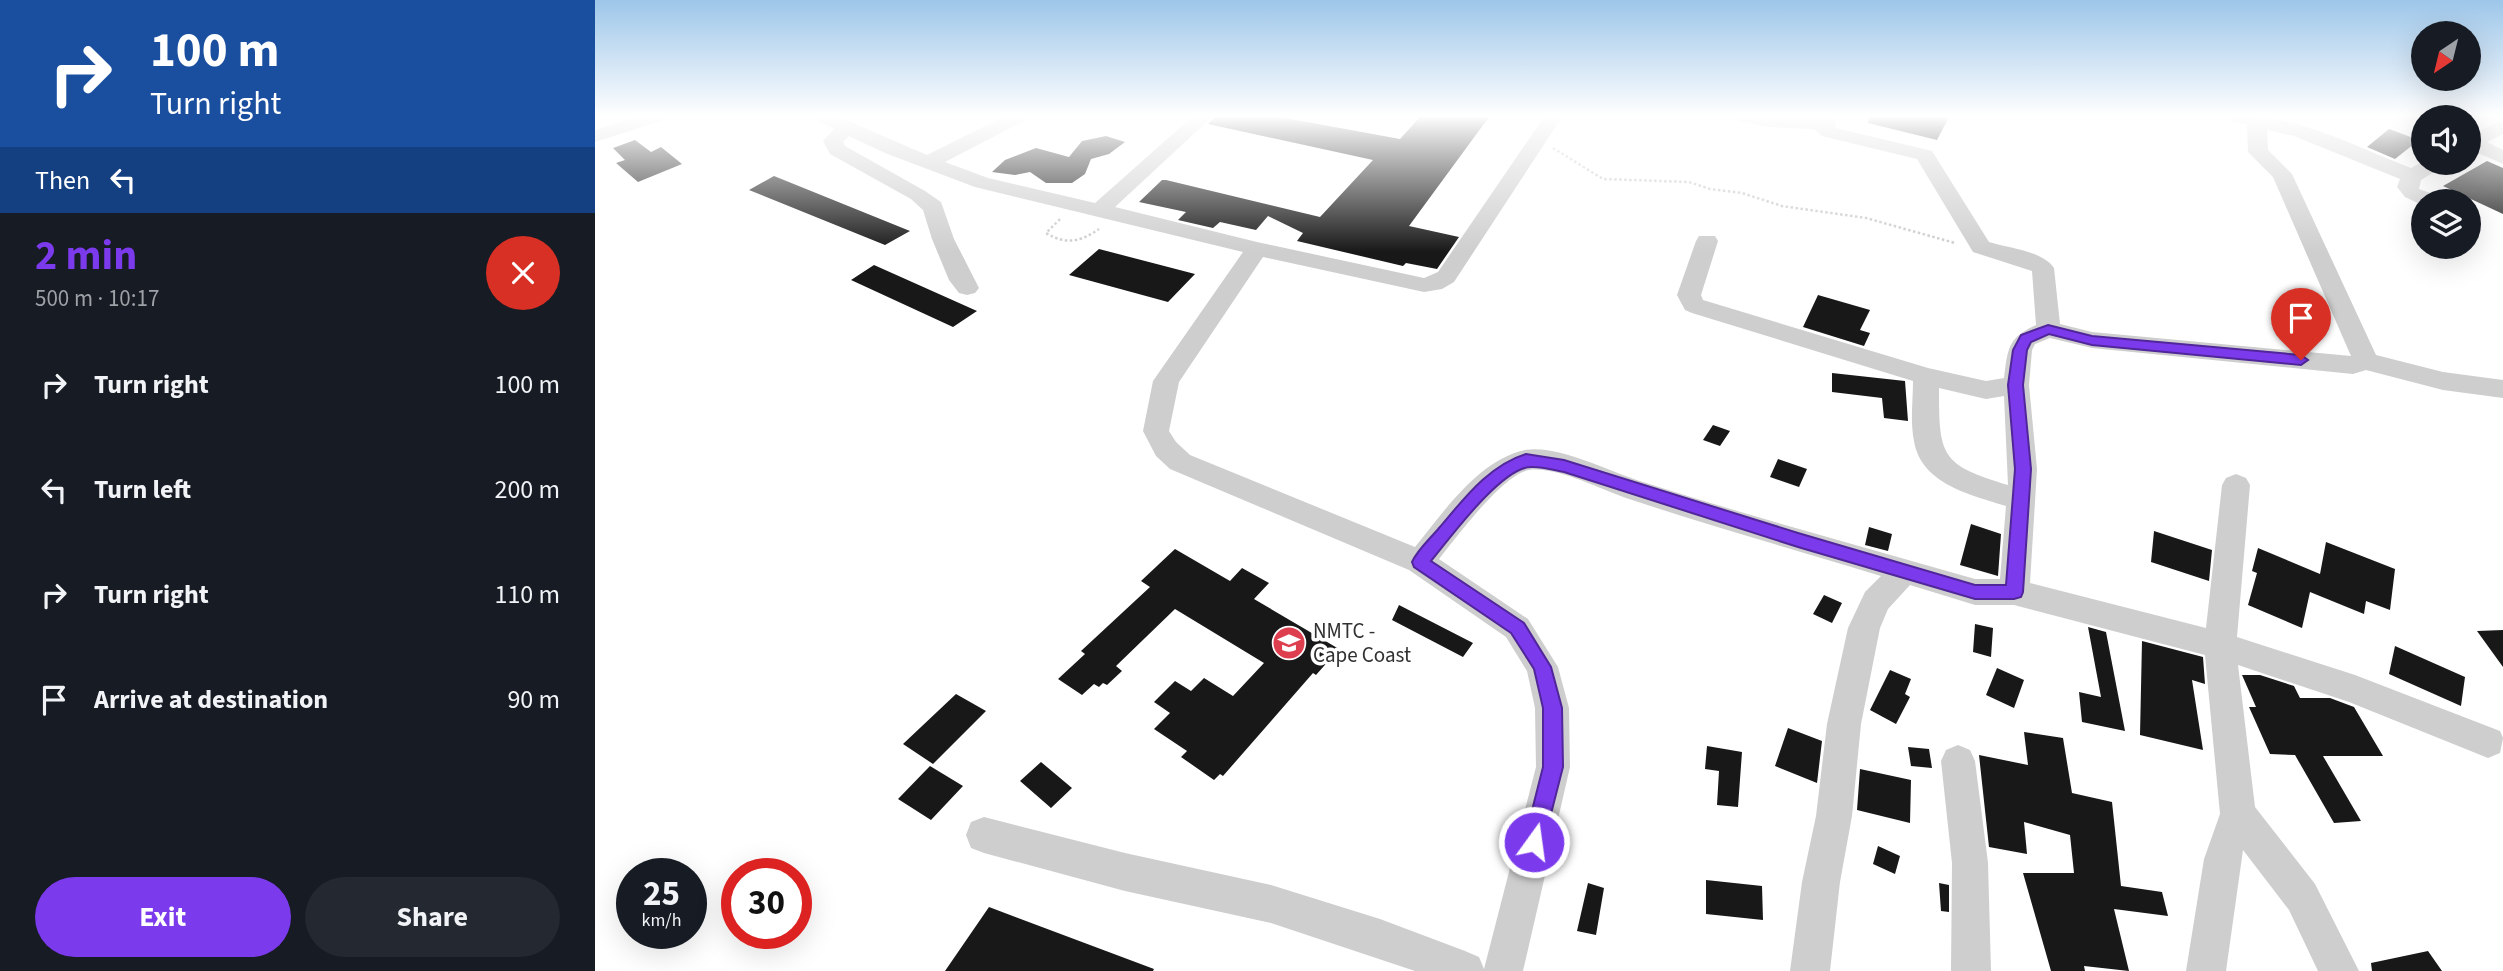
<!DOCTYPE html>
<meta charset="utf-8">
<style>
:root{--surface:#171b24;--page:#242831;--text:#f1f3f6;--muted:#9ea1a6;--accent:#7c3aed}
body{margin:0;font-family:"Source Sans 3",sans-serif;background:var(--page);color:var(--text);height:100vh;display:flex;flex-direction:column;font-size:26px;white-space:nowrap}
*{box-sizing:border-box;margin:0}
p{font-size:23px;color:var(--muted)}
.icon{flex:none;width:38px;height:38px;fill:none;stroke:currentColor;stroke-width:2;stroke-linecap:round;stroke-linejoin:round}
.map{position:relative;flex:1;overflow:hidden}
.details{display:flex;flex-direction:column;background:var(--surface);width:595px}
.details>*{flex:none}
.banner{background:#1a4fa0;color:#fff;overflow:hidden}
.needle{width:46px;rotate:215deg}
.fabs{position:absolute;left:1816px;top:21px;display:grid;gap:14px}
.fabs a{display:grid;place-items:center;width:70px;height:70px;border-radius:50%;background:var(--surface);box-shadow:0 7px 28px #0002;font-size:35px}
.speed{position:absolute;left:21px;top:858px;display:flex;gap:14px;font-size:35px;font-weight:700;text-align:center}
.speed>*{display:grid;place-content:center;width:91px;height:91px;border-radius:50%;background:var(--surface);box-shadow:0 7px 28px #0002;line-height:1}
.speed small{font-size:18px;font-weight:400}
.speed .limit{border:10px solid #d22;background:#fff;color:#111}
.pin{position:absolute;display:grid;place-items:center;width:60px;height:60px;color:#fff;margin:-72px -30px;border-radius:50% 50% 50% 0;rotate:-45deg;box-shadow:0 0 7px #0007}
.pin .icon{rotate:45deg}
.me{position:absolute;width:77px;margin:-38px;rotate:14deg;stroke-linejoin:round;filter:drop-shadow(0 0 5px #0008)}
.turn{display:flex;align-items:center;gap:24px;height:147px;padding:0 35px;font-size:32px}
.turn .icon{width:91px;height:91px;stroke-width:2.5}
.turn b{display:block;font-size:49px;line-height:60px}
.then{display:flex;align-items:center;height:66px;padding:0 35px;background:#0003;gap:14px;font-size:26px}
.round{display:grid;place-items:center;flex:none;width:74px;height:74px;border-radius:37px;background:var(--page)}
.headline{display:flex;align-items:center;justify-content:space-between;height:119px;padding:0 35px}
h1{font-size:42px;font-weight:700;line-height:52px;color:var(--accent)}
.cta{display:flex;gap:14px;margin-top:auto;padding:14px 35px}
.cta a{flex:1;height:80px;border-radius:42px;background:var(--accent);color:#fff;font-size:28px;font-weight:700;line-height:80px;text-align:center}
.cta a+a{background:var(--page);color:var(--text)}
ul{padding:0;list-style:none}
li{display:flex;align-items:center;gap:21px;height:105px;padding:0 35px}
li div{flex:1}
li b{display:block;font-size:26px}
li em{font-style:normal}
main{display:flex;flex:1;min-height:0}
.map>svg:first-child{display:block}
.building{fill:#181818}
.lines{fill:none;stroke-linecap:round;stroke-linejoin:round}
.path{stroke:#cbcbcb;stroke-width:2.5;stroke-dasharray:2.5 2.5;stroke-linecap:butt}
.minor{fill:#cecece;fill-rule:evenodd}
.route{fill:#7c3aed;stroke:#51269a;stroke-width:2}
.labels{text-anchor:middle;dominant-baseline:central;stroke-width:7;stroke-linejoin:round;paint-order:stroke}
.poi-label{font-size:21px;fill:#313131;stroke:#fff;text-anchor:start}
</style>
<main>
<section class="details">
<div class="banner">
<div class="turn"><svg class="icon" aria-label="right" viewBox="0 0 24 24"><path d="M7 20v-9h11M14 6l5 5-5 5"/></svg><div><b>100 m</b>Turn right</div></div>
<div class="then">Then<svg class="icon" aria-label="left" viewBox="0 0 24 24"><path d="M17 20v-9H6M10 6l-5 5 5 5"/></svg></div>
</div>
<div class="headline"><div><h1>2 min</h1><p>500 m · 10:17</p></div><a class="round" style="background:#d93025;color:#fff"><svg class="icon" aria-label="close" viewBox="0 0 24 24"><path d="M6 6l12 12M18 6L6 18"/></svg></a></div>
<ul>
<li><svg class="icon" aria-label="right" viewBox="0 0 24 24"><path d="M7 20v-9h11M14 6l5 5-5 5"/></svg><div><b>Turn right</b></div><em>100 m</em></li>
<li><svg class="icon" aria-label="left" viewBox="0 0 24 24"><path d="M17 20v-9H6M10 6l-5 5 5 5"/></svg><div><b>Turn left</b></div><em>200 m</em></li>
<li><svg class="icon" aria-label="right" viewBox="0 0 24 24"><path d="M7 20v-9h11M14 6l5 5-5 5"/></svg><div><b>Turn right</b></div><em>110 m</em></li>
<li><svg class="icon" aria-label="arrive" viewBox="0 0 24 24"><path d="M6 21V4h12l-3 4 3 4H6"/></svg><div><b>Arrive at destination</b></div><em>90 m</em></li>
</ul>
<div class="cta"><a>Exit</a><a>Share</a></div>
</section>
<div class="map">
<svg width="1908" height="971" viewBox="0 0 1908 971">
<rect width="100%" height="100%" fill="#fff"/>
<path class="building" d="M620,117H685L805,139L825,117H894L814,226L864,237L842,269L811,263L808,266L702,241L708,233L673,216L661,230L625,222L618,228L583,220L591,212L544,202L567,180H571L725,217L778,160L613,124Z
M1274,117H1354L1342,140L1273,123Z
M1794,129L1824,140L1800,159L1772,147Z
M511,136L530,142L514,154L496,159L490,174L477,183H451L435,172L420,175L397,172L410,160L441,148L474,157L487,141Z
M40,140L56,152L66,147L87,164L43,182L21,163L30,160L18,148Z
M1892,161L1908,168V214L1848,186Z
M179,176L315,231L290,245L154,190Z
M504,249L600,274L573,302L474,275Z
M279,265L382,311L358,327L256,280Z
M1223,295L1275,310L1265,330L1275,333L1269,346L1208,327Z
M1237,373L1310,381L1313,421L1289,418L1287,398L1237,392Z
M1118,425L1135,431L1125,446L1108,440Z
M1183,459L1212,469L1204,487L1175,477Z
M1376,524L1406,534L1403,576L1365,565Z
M1274,527L1297,534L1293,551L1270,545Z
M1559,531L1617,550L1614,581L1556,562Z
M1731,542L1800,569L1795,610L1771,601L1769,614L1715,592L1707,628L1653,605L1662,573L1657,571L1663,548L1725,574Z
M580,549L635,581L647,568L674,583L659,599L744,649L721,675L718,673L628,776L625,774L619,780L586,757L592,751L559,729L575,713L559,702L580,681L596,691L609,678L638,696L669,663L580,609L521,666L527,671L512,685L508,683L504,687L499,684L487,695L463,679L490,654L486,651L555,587L546,581Z
M1229,595L1247,603L1237,623L1218,614Z
M804,605L878,643L868,657L797,620Z
M1380,624L1398,628L1396,657L1378,652Z
M1493,627L1511,632L1530,731L1487,722L1484,692L1506,697Z
M1908,630V667L1882,631Z
M1547,641L1608,657L1610,684L1597,680L1608,750L1545,735Z
M1800,646L1870,677L1866,706L1794,674Z
M1402,668L1429,680L1419,708L1391,695Z
M1295,670L1316,679L1310,694L1315,697L1301,724L1275,710Z
M1647,675H1665L1699,686L1705,698H1735L1759,707L1788,756H1728L1766,821L1739,823L1700,755L1675,754L1654,707H1661Z
M361,694L391,711L338,764L308,744Z
M1193,728L1227,741L1222,783L1180,766Z
M1429,732L1468,738L1477,793L1517,802L1526,886L1567,892L1573,916L1519,909L1534,971L1489,966L1490,971H1456L1428,873H1479L1475,835L1429,822L1432,854L1394,847L1384,755L1433,765Z
M1112,746L1147,752L1143,807L1122,805L1124,771L1110,769Z
M1313,747L1334,749L1337,768L1316,766Z
M446,762L477,788L456,808L425,781Z
M335,766L368,786L336,820L303,799Z
M1265,769L1316,780L1315,823L1262,810Z
M1283,846L1305,856L1300,874L1278,864Z
M1111,880L1167,886L1168,920L1111,914Z
M993,883L1009,888L1001,935L982,931Z
M1344,883L1354,885V912L1346,911Z
M394,907L559,969L558,971H350Z
M1833,951L1847,971H1777L1776,963Z"/>
<g class="lines">
<path class="path" d="M958,148L1008,179L1094,182L1115,189L1147,193L1187,206L1271,218L1360,243
M465,219L451,233C471,245 485,242 504,229"/>
<path class="minor" d="M41,117H69L66,121L0,142V130Z
M221,117H244L332,155L408,117H431L429,121L350,162L393,178L500,203L597,117H617L520,207L662,242L829,278L843,272L949,117H967L859,282L847,289L829,292L668,257L584,382L574,431L581,442L595,455L820,547C849,512 882,461 930,450C962,444 1016,472 1048,482C1157,517 1269,547 1380,579H1405L1411,506C1376,495 1326,484 1319,441C1315,421 1318,401 1318,381L1097,313L1090,310L1082,295L1101,241L1104,236H1120L1123,241L1106,295L1108,300L1333,368L1391,381L1409,378C1413,349 1412,338 1441,325L1437,271L1378,252L1322,159L1227,136L1219,129L1174,127L1143,121L1141,117H1239L1241,128L1337,151L1394,242C1413,248 1448,251 1459,268L1465,324L1497,332L1756,356L1678,177L1653,152L1652,125L1637,121L1634,117C1696,111 1759,146 1816,168L1829,161L1850,163L1847,167L1826,180L1824,189L1844,196L1847,201H1829V206L1810,197L1802,187L1805,179L1699,136L1672,130L1673,150L1697,174L1781,355L1848,372L1908,380V398L1848,390L1771,370L1758,374L1497,348L1455,338L1440,344L1437,350L1434,385L1442,469L1435,583L1611,628L1627,485L1631,478L1641,474L1651,478L1655,485L1642,637L1760,675L1905,731L1908,738L1905,753L1893,758L1754,702L1643,665L1660,807L1720,884L1764,971H1723L1694,910L1648,850L1631,971H1591L1609,859L1625,814L1610,655L1419,605H1380L1315,585L1293,609L1285,628L1266,724L1257,816L1245,882L1235,971H1195L1207,882L1221,816L1232,724L1253,628L1270,592L1286,576C1201,550 1115,526 1031,498C1005,489 961,466 934,470C908,474 861,538 844,559L933,619L963,667L974,708L975,767L928,971H820L676,923L530,891L389,853L376,848L371,835L376,822L389,817L530,853L676,885L785,919L870,951L884,957L889,969L941,767L940,708L932,671L911,637L814,570L575,469L561,456L548,431L558,381L648,252L380,187L290,153L254,136L248,142L250,146L330,191L346,202L359,239L384,288L380,293L372,295L364,293L354,280L337,239L328,210L316,199L235,154L228,141L239,129L223,121ZM1344,388L1391,399L1409,396L1413,485C1345,465 1344,455 1344,388Z
M1908,120V134L1892,142L1908,150V164L1874,149V135Z
M1363,745L1375,750L1380,761L1393,863L1396,971H1356L1357,863L1346,761L1351,750Z"/>
</g>
<linearGradient id="sky" x2="0" y2="1"><stop stop-color="#9dc6e9"/><stop offset="0.46" stop-color="#fff"/><stop offset="1" stop-color="#fff" stop-opacity="0"/></linearGradient>
<rect width="1908" height="252" fill="url(#sky)"/>
<path class="route" d="M1453,325L1497,336L1706,355L1713,360L1706,365L1497,345L1454,334L1436,342L1432,350L1428,385L1436,469L1428,592L1426,597L1419,599H1380L1203,547L969,472C958,470 946,466 936,467C907,467 855,538 836,561L929,623L956,667L967,708L968,767L947,849L939,852L932,849L929,842L948,767V708L939,669L916,633L819,567L817,562C823,549 835,539 844,528C869,499 893,466 931,454L969,460L1203,533L1380,585H1411L1420,469L1413,385L1418,350L1426,335Z"/>
<defs>
<symbol id="school-disc" viewBox="-11 -11 22 22"><circle r="9.5" fill="#dd3f4f" stroke="#fff"/><path d="M0-5L7-2L0 1L-7-2ZM-4 1L0 2.5L4 1V4Q0 6-4 4Z" fill="#fff"/></symbol>
</defs>
<g fill-rule="evenodd">
<use href="#school-disc" x="675" y="624" width="38" height="38"/>
</g>
<g class="labels">
<g class="poi-label">
<text x="718" y="631">NMTC -<tspan x="718" dy="24">Cape Coast</tspan></text>
</g>
</g>
</svg>
<div class="fabs">
<a><svg class="needle" viewBox="-14 -14 28 28"><path d="M0-13l5 13h-10z" fill="#e53935"/><path d="M0 13l5-13h-10z" fill="#9ea1a6"/></svg></a>
<a><svg class="icon" aria-label="sound" viewBox="0 0 24 24"><path d="M4 9h4l5-4v14l-5-4H4zM17 9q2 3 0 6"/></svg></a>
<a><svg class="icon" aria-label="layers" viewBox="0 0 24 24"><path d="M12 4l9 5-9 5-9-5zM3 14l9 5 9-5"/></svg></a>
</div>
<div class="speed"><div>25<small>km/h</small></div><div class="limit">30</div></div>
<div class="pin" style="left:1706px;top:360px;background:#d93025"><svg class="icon" aria-label="arrive" viewBox="0 0 24 24"><path d="M6 21V4h12l-3 4 3 4H6"/></svg></div>
<svg class="me" style="left:939px;top:842px" viewBox="-20 -20 40 40"><circle r="17" fill="#7c3aed" stroke="#fff" stroke-width="3"/><path d="M0-11L8 9 0 5-8 9z" fill="#fff"/></svg>
</div>
</main>
